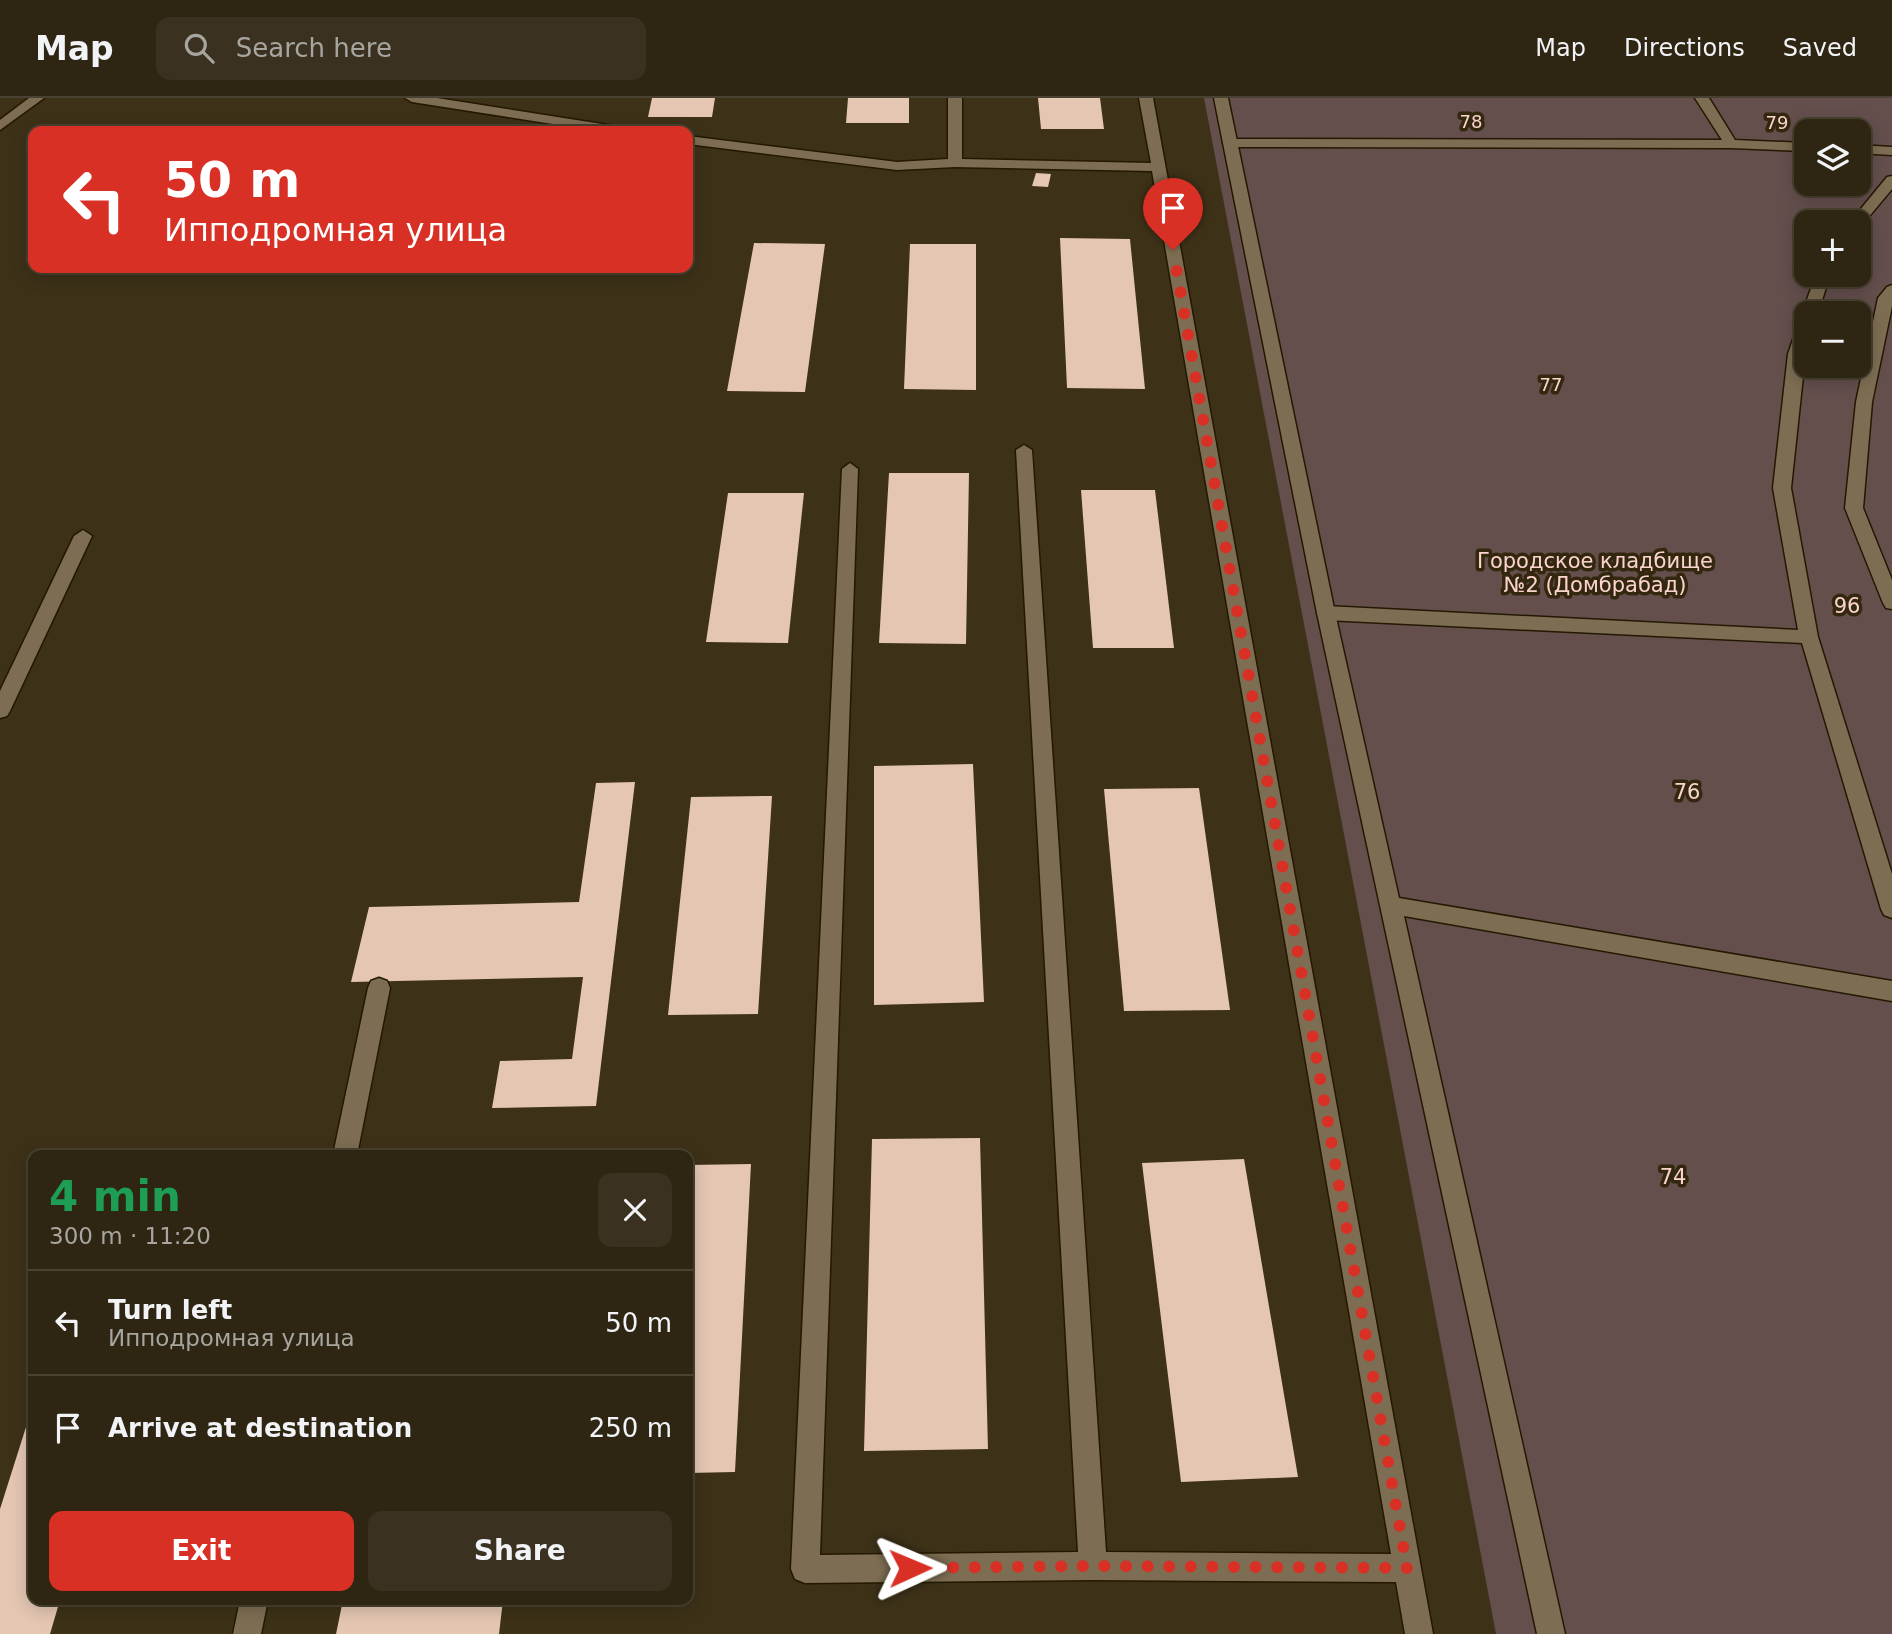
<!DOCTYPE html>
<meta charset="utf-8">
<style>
:root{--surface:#2e2512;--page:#3a3120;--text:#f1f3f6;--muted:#a7a59f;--line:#494232;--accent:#d93025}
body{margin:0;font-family:"DejaVu Sans",sans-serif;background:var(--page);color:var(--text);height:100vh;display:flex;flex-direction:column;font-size:26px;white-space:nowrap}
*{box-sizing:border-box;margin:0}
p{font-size:23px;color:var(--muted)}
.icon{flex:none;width:38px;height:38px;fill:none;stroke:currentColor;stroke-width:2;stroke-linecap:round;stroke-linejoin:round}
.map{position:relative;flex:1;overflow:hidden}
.sheet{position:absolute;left:28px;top:1052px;width:665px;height:455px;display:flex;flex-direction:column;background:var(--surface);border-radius:14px;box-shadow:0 4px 18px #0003,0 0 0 2px var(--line)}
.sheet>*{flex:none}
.top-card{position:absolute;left:28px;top:28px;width:665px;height:147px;border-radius:14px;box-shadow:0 4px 18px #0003,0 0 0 2px var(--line);background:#d93025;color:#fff;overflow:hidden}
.buttons{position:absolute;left:1794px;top:21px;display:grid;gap:14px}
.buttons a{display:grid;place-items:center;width:77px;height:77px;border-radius:14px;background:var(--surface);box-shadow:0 4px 18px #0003,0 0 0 2px var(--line);font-size:35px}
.pin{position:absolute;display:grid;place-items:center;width:60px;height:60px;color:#fff;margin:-72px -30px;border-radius:50% 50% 50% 0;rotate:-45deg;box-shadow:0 0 7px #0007}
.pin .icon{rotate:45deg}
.me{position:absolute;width:77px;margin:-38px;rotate:89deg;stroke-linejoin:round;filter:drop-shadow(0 0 5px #0008)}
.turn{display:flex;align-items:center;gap:24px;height:147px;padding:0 21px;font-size:32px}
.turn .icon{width:91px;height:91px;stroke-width:2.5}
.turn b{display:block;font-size:49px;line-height:60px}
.round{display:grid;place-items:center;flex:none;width:74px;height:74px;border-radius:14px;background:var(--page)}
.overview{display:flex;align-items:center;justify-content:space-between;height:119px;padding:0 21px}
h1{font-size:42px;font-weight:600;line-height:52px;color:#1e9e55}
.cta{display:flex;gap:14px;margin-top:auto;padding:14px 21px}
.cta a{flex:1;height:80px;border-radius:14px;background:var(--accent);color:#fff;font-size:28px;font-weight:600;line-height:80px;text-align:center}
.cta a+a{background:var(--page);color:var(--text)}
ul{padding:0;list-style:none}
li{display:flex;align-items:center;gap:21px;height:105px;padding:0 21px;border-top:2px solid var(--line)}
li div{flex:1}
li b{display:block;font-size:26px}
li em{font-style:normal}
header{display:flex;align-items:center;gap:42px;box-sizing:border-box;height:98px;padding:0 35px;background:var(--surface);border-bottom:2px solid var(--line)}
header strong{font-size:33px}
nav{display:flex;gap:38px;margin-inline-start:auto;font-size:24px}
.search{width:490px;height:63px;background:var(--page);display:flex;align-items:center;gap:18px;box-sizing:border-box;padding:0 24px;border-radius:14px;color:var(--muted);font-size:26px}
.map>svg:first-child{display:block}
.green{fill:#644f4d;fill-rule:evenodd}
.building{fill:#e4c6b2}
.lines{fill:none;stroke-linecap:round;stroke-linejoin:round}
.lane-casing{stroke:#241801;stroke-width:3}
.street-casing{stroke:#241801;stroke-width:3}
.lane{fill:#7d6e53;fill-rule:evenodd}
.street{fill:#7d6e53;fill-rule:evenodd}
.route{stroke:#d93025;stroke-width:12;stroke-dasharray:0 21.6}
.labels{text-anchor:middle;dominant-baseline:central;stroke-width:7;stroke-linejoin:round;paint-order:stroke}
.far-park-label{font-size:18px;fill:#fad3cf;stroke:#33270e}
.park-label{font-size:21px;fill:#fad3cf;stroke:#33270e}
</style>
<header>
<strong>Map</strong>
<div class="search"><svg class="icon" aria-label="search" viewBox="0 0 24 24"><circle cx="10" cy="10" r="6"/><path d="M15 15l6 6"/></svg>Search here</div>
<nav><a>Map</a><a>Directions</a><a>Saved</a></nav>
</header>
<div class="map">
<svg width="1892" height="1536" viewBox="0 0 1892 1536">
<rect width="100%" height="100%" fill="#3d3118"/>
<path class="green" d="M1204,0H1892V1536H1496ZM1806,33H1858V86H1806ZM1806,124H1858V177H1806ZM1806,215H1858V268H1806Z"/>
<path class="building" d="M652,0H715L712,19H648Z
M848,0H909V25H846Z
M1038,0H1100L1104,31H1041Z
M1036,75L1051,76L1048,89L1032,88Z
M1060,140L1130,141L1145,291L1067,290Z
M754,145L825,146L805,294L727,293Z
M910,146H976V292L904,291Z
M889,375H969L966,546L879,545Z
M1081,392H1155L1174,550H1093Z
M728,395H804L788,545L706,544Z
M973,666L984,904L874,907V668Z
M635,684L596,1008L492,1010L500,963L572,961L583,879L351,884L369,809L579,804L596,685Z
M1199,690L1230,912L1124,913L1104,691Z
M772,698L758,916L668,917L691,699Z
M980,1040L988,1351L864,1353L872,1041Z
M1244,1061L1298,1379L1181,1384L1142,1065Z
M751,1066L735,1374L688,1375V1067Z
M33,1307V1502H60L50,1536H0V1411Z
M343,1502H503L499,1536H336Z"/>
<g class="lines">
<defs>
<path id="lane" d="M29,0H44L0,32V22Z
M405,0H437L621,29L628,33H597L412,4Z
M948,0H962V61L1151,65L1139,0H1153L1433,1536H1405L1396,1484L1093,1482L805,1485L795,1481L791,1471L842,371L850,365L858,371L820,1457L1078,1454L1016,352L1024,347L1032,352L1106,1454L1391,1456L1152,73L955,69L897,72L688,46V38L897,64L948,61Z
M1695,0H1709L1735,42L1806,45V53L1731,50L1230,49L1223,45L1230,41L1722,42Z
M1858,47L1892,49V57L1858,55Z
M1892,78V91L1862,127L1850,124L1887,79Z
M1816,177H1830L1818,215H1806L1805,218L1802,215Z
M1892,187V208L1872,304L1863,410L1892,482V511L1886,510L1883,505L1845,410L1856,304L1878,200L1887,189Z
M1806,222V250L1791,390L1818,539L1892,776V820L1884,817L1881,811L1802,545L1326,522L1319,520L1317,515L1319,510L1326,508L1798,532L1773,390L1788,256L1798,227Z
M83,432L92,438L10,613L7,618L0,620V593L74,438Z
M379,880L387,883L390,890L357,1057H333L368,890L371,883Z
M240,1502H268L261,1536H233Z"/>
<path id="street" d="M1214,0H1228L1335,515L1399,800L1892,883V903L1404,818L1565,1536H1537L1317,515Z"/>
</defs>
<use href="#lane" class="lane-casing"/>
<use href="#street" class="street-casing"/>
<use href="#lane" class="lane"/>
<use href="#street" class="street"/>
</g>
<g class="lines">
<path class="route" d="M910,1470L1093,1468L1407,1470L1173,152"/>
</g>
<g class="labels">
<g class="far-park-label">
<text x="1471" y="23">78</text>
<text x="1777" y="24">79</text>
<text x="1551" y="286">77</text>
</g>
<g class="park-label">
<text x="1595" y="463">Городское кладбище<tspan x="1595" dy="24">№2 (Домбрабад)</tspan></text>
<text x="1847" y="508">96</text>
<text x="1687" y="694">76</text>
<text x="1673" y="1079">74</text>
</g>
</g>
</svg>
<div class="buttons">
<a><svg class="icon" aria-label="layers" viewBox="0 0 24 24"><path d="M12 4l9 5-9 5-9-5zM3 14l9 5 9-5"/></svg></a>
<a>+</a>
<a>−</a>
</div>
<div class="pin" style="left:1173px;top:152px;background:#d93025"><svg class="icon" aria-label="arrive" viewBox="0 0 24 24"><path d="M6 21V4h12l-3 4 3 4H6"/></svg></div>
<svg class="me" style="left:910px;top:1470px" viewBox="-20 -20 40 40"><path d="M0-17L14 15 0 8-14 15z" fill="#d93025" stroke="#fff" stroke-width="4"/></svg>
<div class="top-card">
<div class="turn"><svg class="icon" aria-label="left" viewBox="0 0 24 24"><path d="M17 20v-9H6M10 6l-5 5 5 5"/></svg><div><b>50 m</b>Ипподромная улица</div></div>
</div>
<section class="sheet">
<div class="overview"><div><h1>4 min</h1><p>300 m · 11:20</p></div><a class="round"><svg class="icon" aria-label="close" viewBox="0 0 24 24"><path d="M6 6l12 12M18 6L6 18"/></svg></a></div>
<ul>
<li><svg class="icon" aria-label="left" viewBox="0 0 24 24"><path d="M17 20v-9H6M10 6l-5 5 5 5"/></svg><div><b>Turn left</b><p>Ипподромная улица</p></div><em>50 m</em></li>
<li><svg class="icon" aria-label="arrive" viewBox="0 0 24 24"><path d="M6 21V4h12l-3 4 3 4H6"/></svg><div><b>Arrive at destination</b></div><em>250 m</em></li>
</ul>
<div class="cta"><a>Exit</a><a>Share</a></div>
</section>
</div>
